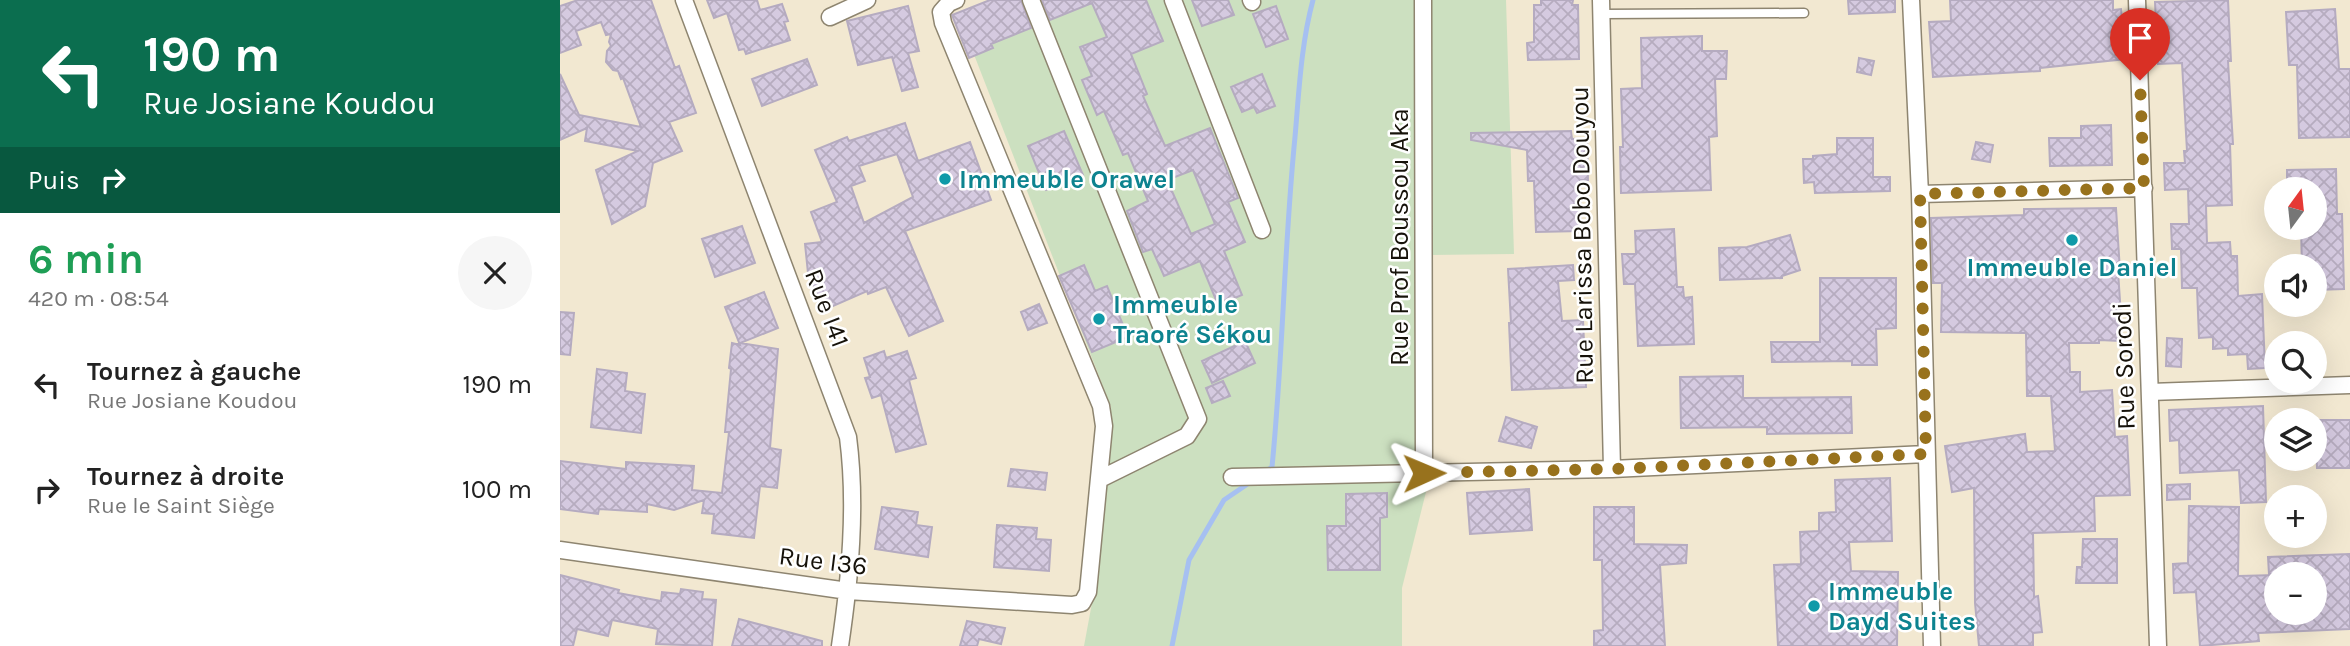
<!DOCTYPE html>
<html lang="fr">
<meta charset="utf-8">
<style>
:root{--surface:#fff;--page:#f6f6f6;--text:#222;--muted:#767676}
body{margin:0;font-family:Karla,sans-serif;background:var(--page);color:var(--text);height:100vh;display:flex;flex-direction:column;font-size:26px;white-space:nowrap}
*{box-sizing:border-box;margin:0}
p{font-size:23px;color:var(--muted)}
.icon{flex:none;width:38px;height:38px;fill:none;stroke:currentColor;stroke-width:2;stroke-linecap:round;stroke-linejoin:round}
.map{position:relative;flex:1;overflow:hidden}
.panel{display:flex;flex-direction:column;background:var(--surface);width:560px}
.panel>*{flex:none}
.hud{background:#0b6e4f;color:#fff;overflow:hidden}
.needle{width:46px;rotate:15deg}
.controls{position:absolute;left:1704px;top:177px;display:grid;gap:14px}
.controls a{display:grid;place-items:center;width:63px;height:63px;border-radius:50%;background:var(--surface);box-shadow:0 7px 28px #0002;font-size:35px}
.pin{position:absolute;display:grid;place-items:center;width:60px;height:60px;color:#fff;margin:-72px -30px;border-radius:50% 50% 50% 0;rotate:-45deg;box-shadow:0 0 7px #0007}
.pin .icon{rotate:45deg}
.me{position:absolute;width:77px;margin:-38px;rotate:89deg;stroke-linejoin:round;filter:drop-shadow(0 0 5px #0008)}
.turn{display:flex;align-items:center;gap:24px;height:147px;padding:0 28px;font-size:32px}
.turn .icon{width:91px;height:91px;stroke-width:2.5}
.turn b{display:block;font-size:49px;line-height:60px}
.then{display:flex;align-items:center;height:66px;padding:0 28px;background:#0003;gap:14px;font-size:26px}
.round{display:grid;place-items:center;flex:none;width:74px;height:74px;border-radius:37px;background:var(--page)}
.overview{display:flex;align-items:center;justify-content:space-between;height:119px;padding:0 28px}
h1{font-size:42px;font-weight:700;line-height:52px;color:#1e9e55}
ul{padding:0;list-style:none}
li{display:flex;align-items:center;gap:21px;height:105px;padding:0 28px}
li div{flex:1}
li b{display:block;font-size:26px}
li em{font-style:normal}
main{display:flex;flex:1;min-height:0}
.map>svg:first-child{display:block}
.green{fill:#cce0c0}
.lines{fill:none;stroke-linecap:round;stroke-linejoin:round}
.stream{stroke:#a6c0f1;stroke-width:5}
.building{fill:url(#building-cross-hatch);stroke:#b5abc0;stroke-width:2;fill-rule:evenodd}
.service-casing{stroke:#8e8570;stroke-width:11}
.minor-casing{stroke:#8e8570;stroke-width:19}
.service{stroke:#fff;stroke-width:8}
.minor{stroke:#fff;stroke-width:16}
.route{stroke:#98721d;stroke-width:12;stroke-dasharray:0 21.6}
.culture-dot{fill:#0f9aa8;stroke:#fff;stroke-width:2.5}
.labels{text-anchor:middle;dominant-baseline:central;stroke-width:5;stroke-linejoin:round;paint-order:stroke}
.culture-label{font-size:26px;font-weight:bold;fill:#0d838f;stroke:#fff;text-anchor:start}
.street-label{font-size:26px;fill:#16120a;stroke:#fff}
</style>
<main>
<section class="panel">
<div class="hud">
<div class="turn"><svg class="icon" aria-label="left" viewBox="0 0 24 24"><path d="M17 20v-9H6M10 6l-5 5 5 5"/></svg><div><b>190 m</b>Rue Josiane Koudou</div></div>
<div class="then">Puis<svg class="icon" aria-label="right" viewBox="0 0 24 24"><path d="M7 20v-9h11M14 6l5 5-5 5"/></svg></div>
</div>
<div class="overview"><div><h1>6 min</h1><p>420 m · 08:54</p></div><a class="round"><svg class="icon" aria-label="close" viewBox="0 0 24 24"><path d="M6 6l12 12M18 6L6 18"/></svg></a></div>
<ul>
<li><svg class="icon" aria-label="left" viewBox="0 0 24 24"><path d="M17 20v-9H6M10 6l-5 5 5 5"/></svg><div><b>Tournez à gauche</b><p>Rue Josiane Koudou</p></div><em>190 m</em></li>
<li><svg class="icon" aria-label="right" viewBox="0 0 24 24"><path d="M7 20v-9h11M14 6l5 5-5 5"/></svg><div><b>Tournez à droite</b><p>Rue le Saint Siège</p></div><em>100 m</em></li>
</ul>
</section>
<div class="map">
<svg width="1790" height="646" viewBox="0 0 1790 646">
<defs>
<pattern id="building-cross-hatch" width="8" height="8" patternUnits="userSpaceOnUse" patternTransform="scale(1.75)"><rect width="8" height="8" fill="#d5cae0"/><path d="M0 0l8 8M0 8l8-8" fill="none" stroke="#b6acbf"/></pattern>
</defs>
<rect width="100%" height="100%" fill="#f2e8d1"/>
<path class="green" d="M527,0H946L954,254L870,255L868,484L842,588V646H524L534,592L551,407L413,52L527,4Z"/>
<g class="lines">
<path class="stream" d="M706,471L712,467C723,357 724,247 735,137C739,92 741,44 753,0
M612,646L629,560L664,500L692,481"/>
</g>
<path class="building" d="M18,0H91L115,68L119,66L136,113L109,122L122,151L93,163L85,206L52,224L36,170L78,151L25,141L27,128L0,140V74L19,115L81,127L63,78L61,79L58,71L53,70L46,62L47,51L51,46L49,42L51,34L46,35L41,22L16,31L21,45L0,53V6Z
M147,0H197L200,10L222,4L228,21L224,22L230,40L186,54L184,49L179,50L167,13L154,18Z
M430,0H461L471,28L431,44L433,48L409,58L392,15Z
M482,0H586L603,41L571,54L587,94L583,96L605,146L650,128L678,198L668,202L685,242L664,251L682,295L658,305L640,261L604,276L592,249L583,252L567,211L588,201L568,153L563,155L544,111L537,115L522,80L532,76L520,47L547,37L532,3L490,20ZM633,170L655,224L631,234L607,180Z
M632,0H668L674,15L642,26Z
M981,0H1013L1012,5H1018L1019,59L968,60L967,43L974,42V5H981Z
M1288,0H1335V12L1289,14Z
M1390,0H1553V10L1561,9L1566,59L1480,68V71L1373,77L1369,22L1391,21Z
M1668,0L1671,61H1668L1673,144H1670L1672,205L1646,206L1647,243L1670,242L1671,256H1677L1678,296L1702,294L1705,368L1688,369L1687,354L1668,355V348L1653,349V337L1639,338L1637,288H1622L1621,249H1612L1611,224H1629L1628,189L1605,190L1604,163H1625L1624,151H1627L1622,63L1598,64L1595,2Z
M348,6L359,51L348,53L358,87L342,91L332,57L298,65L287,21Z
M716,6L728,39L706,47L693,14Z
M1775,9L1779,69H1790V137L1739,138L1737,65H1729L1726,12Z
M1142,36V51H1167L1166,79H1155L1157,136L1149,137L1151,190L1061,193L1060,147H1063L1061,89L1082,88L1081,38Z
M1299,58L1314,61L1311,75L1297,72Z
M247,59L257,85L202,106L192,79Z
M702,74L715,106L697,113L694,107L682,112L671,87Z
M345,123L358,161L410,142L431,200L345,231L383,321L349,336L326,287L308,294L307,291L264,310L248,273L245,244L262,242L251,212L277,202L255,150L287,137L289,141ZM337,154L353,197L304,223L291,186L305,181L299,166Z
M1551,125L1552,165L1490,166L1489,138H1521V126Z
M504,131L523,175L486,190L468,146Z
M1011,131L1012,139L1027,138L1028,180H1020L1021,231L976,232L974,181H968L967,150L911,140V133Z
M1277,138H1313V177H1330V191L1255,193L1254,182L1244,183L1243,159H1253V156L1277,154Z
M1416,142L1433,145L1430,162L1412,159Z
M1776,169L1777,214H1782L1784,289L1755,290V266H1742L1741,228H1755V189H1727V170Z
M1556,208L1560,271H1558L1561,316L1560,341L1539,340V343H1509L1510,372H1520V392L1552,390L1555,437L1567,436L1570,495L1534,496L1535,531L1473,533L1474,597L1478,596L1482,632L1473,633V646H1419L1415,603L1414,488L1392,492L1385,446L1465,434L1467,452L1495,451L1491,396H1467L1466,333L1381,332L1382,283H1373L1371,218L1464,215V209Z
M182,226L195,263L155,277L142,239Z
M1114,229L1117,287H1123L1124,298L1132,297L1134,344L1078,346L1075,284H1064L1062,254H1076L1075,231Z
M1230,235L1240,270L1222,276V278L1160,280L1159,248L1187,247Z
M524,265L535,291L547,286L568,337L532,352L499,276Z
M1013,265L1014,280L998,281L1002,321L1023,320L1026,387L952,390L949,323H951L948,269Z
M1260,278H1336V328L1316,329L1317,365H1292V361L1212,362L1211,342H1260Z
M204,292L218,328L180,343L218,349L210,448L221,450L217,488L200,486L194,538L152,533L154,514L142,513L144,500L114,510L87,504V512L39,509L38,514L0,509V461L66,469V462L134,466L132,490L162,493L169,432H165L171,369L169,368L172,343L180,345L165,307Z
M479,304L487,323L468,330L461,312Z
M0,312L14,313L10,355L0,354Z
M1607,338L1622,339L1621,367L1606,366Z
M685,341L695,363L652,383L642,361Z
M324,351L326,358L347,351L356,378L349,380L366,444L336,452L321,395L312,398L305,378L310,377L304,358Z
M37,369L67,373L65,391L85,394L81,433L31,427Z
M1183,376V398L1291,397L1292,433L1207,434V427L1121,428L1120,377Z
M663,381L670,396L652,403L646,388Z
M1703,406L1706,502L1681,503L1679,470L1620,473L1619,440L1610,441L1609,410Z
M946,417L977,427L971,448L939,441Z
M1755,420H1790V468H1757Z
M451,469L487,473L485,490L448,486Z
M1330,478L1332,541L1289,542L1291,571L1338,572L1337,646H1218L1214,565L1241,564L1240,532L1259,531V513L1276,512L1275,480Z
M1630,484V499L1607,500V485Z
M969,489L972,530L910,534L907,493Z
M827,493V517L820,518V570H768L767,526H786V494Z
M1629,506L1679,507L1678,576L1717,575V612H1755V574H1709L1708,557L1790,554V629L1698,633L1699,641L1640,646L1636,592L1614,593L1613,564L1628,563Z
M322,507L358,512L356,525L372,527L368,557L315,549Z
M1034,507H1074V544L1127,545L1126,563L1100,565L1105,646H1034V631L1043,630L1042,560H1034Z
M437,525L477,528L476,539L491,540L489,571L434,567Z
M1523,539H1557V583H1516L1517,567H1522Z
M0,575L59,590L58,593L101,601L102,592L120,594L121,589L143,592L142,599L156,600L152,646L96,644L98,629L52,620L48,636L17,629L13,646H0Z
M179,619L262,641V646H172Z
M407,621L445,628L441,644L419,639L417,646H400Z"/>
<g class="lines">
<defs>
<path id="service" d="M1042,14L1244,13"/>
<path id="minor" d="M124,0L288,437C297,506 290,578 280,646
M471,0L638,419L627,436L540,479
M613,0L702,230
M691,0L692,2
M863,0L864,473
M1041,0L1052,469
M1351,0L1360,194L1372,646
M1577,0L1598,646
M270,17L307,0
M1360,194L1584,188
M1590,392L1790,385
M672,477L1052,469L1366,454
M0,550L288,591L512,605L522,603L528,592L544,426L541,406L383,23L381,12L389,3L396,0"/>
</defs>
<use href="#service" class="service-casing"/>
<use href="#minor" class="minor-casing"/>
<use href="#service" class="service"/>
<use href="#minor" class="minor"/>
</g>
<g class="lines">
<path class="route" d="M864,473L1052,469L1366,454L1360,194L1584,188L1580,80"/>
</g>
<g class="culture-dot">
<circle cx="385" cy="179" r="7"/>
<circle cx="1512" cy="240" r="7"/>
<circle cx="539" cy="319" r="7"/>
<circle cx="1254" cy="606" r="7"/>
</g>
<g class="labels">
<g class="culture-label">
<text x="399" y="179">Immeuble Orawel</text>
<text x="1512" y="267" text-anchor="middle">Immeuble Daniel</text>
<text x="553" y="304">Immeuble<tspan x="553" dy="30">Traoré Sékou</tspan></text>
<text x="1268" y="591">Immeuble<tspan x="1268" dy="30">Dayd Suites</tspan></text>
</g>
<g class="street-label">
<text transform="translate(1022 235) rotate(-91)">Rue Larissa Bobo Douyou</text>
<text transform="translate(839 237) rotate(-90)">Rue Prof Boussou Aka</text>
<text transform="translate(267 308) rotate(69)">Rue I41</text>
<text transform="translate(1564 366) rotate(-92)">Rue Sorodi</text>
<text transform="translate(263 561) rotate(7)">Rue I36</text>
</g>
</g>
</svg>
<div class="controls">
<a><svg class="needle" viewBox="-14 -14 28 28"><path d="M0-13l5 13h-10z" fill="#e53935"/><path d="M0 13l5-13h-10z" fill="#767676"/></svg></a>
<a><svg class="icon" aria-label="sound" viewBox="0 0 24 24"><path d="M4 9h4l5-4v14l-5-4H4zM17 9q2 3 0 6"/></svg></a>
<a><svg class="icon" aria-label="search" viewBox="0 0 24 24"><circle cx="10" cy="10" r="6"/><path d="M15 15l6 6"/></svg></a>
<a><svg class="icon" aria-label="layers" viewBox="0 0 24 24"><path d="M12 4l9 5-9 5-9-5zM3 14l9 5 9-5"/></svg></a>
<a>+</a>
<a>−</a>
</div>
<div class="pin" style="left:1580px;top:80px;background:#d93025"><svg class="icon" aria-label="arrive" viewBox="0 0 24 24"><path d="M6 21V4h12l-3 4 3 4H6"/></svg></div>
<svg class="me" style="left:864px;top:473px" viewBox="-20 -20 40 40"><path d="M0-17L14 15 0 8-14 15z" fill="#98721d" stroke="#fff" stroke-width="4"/></svg>
</div>
</main>
